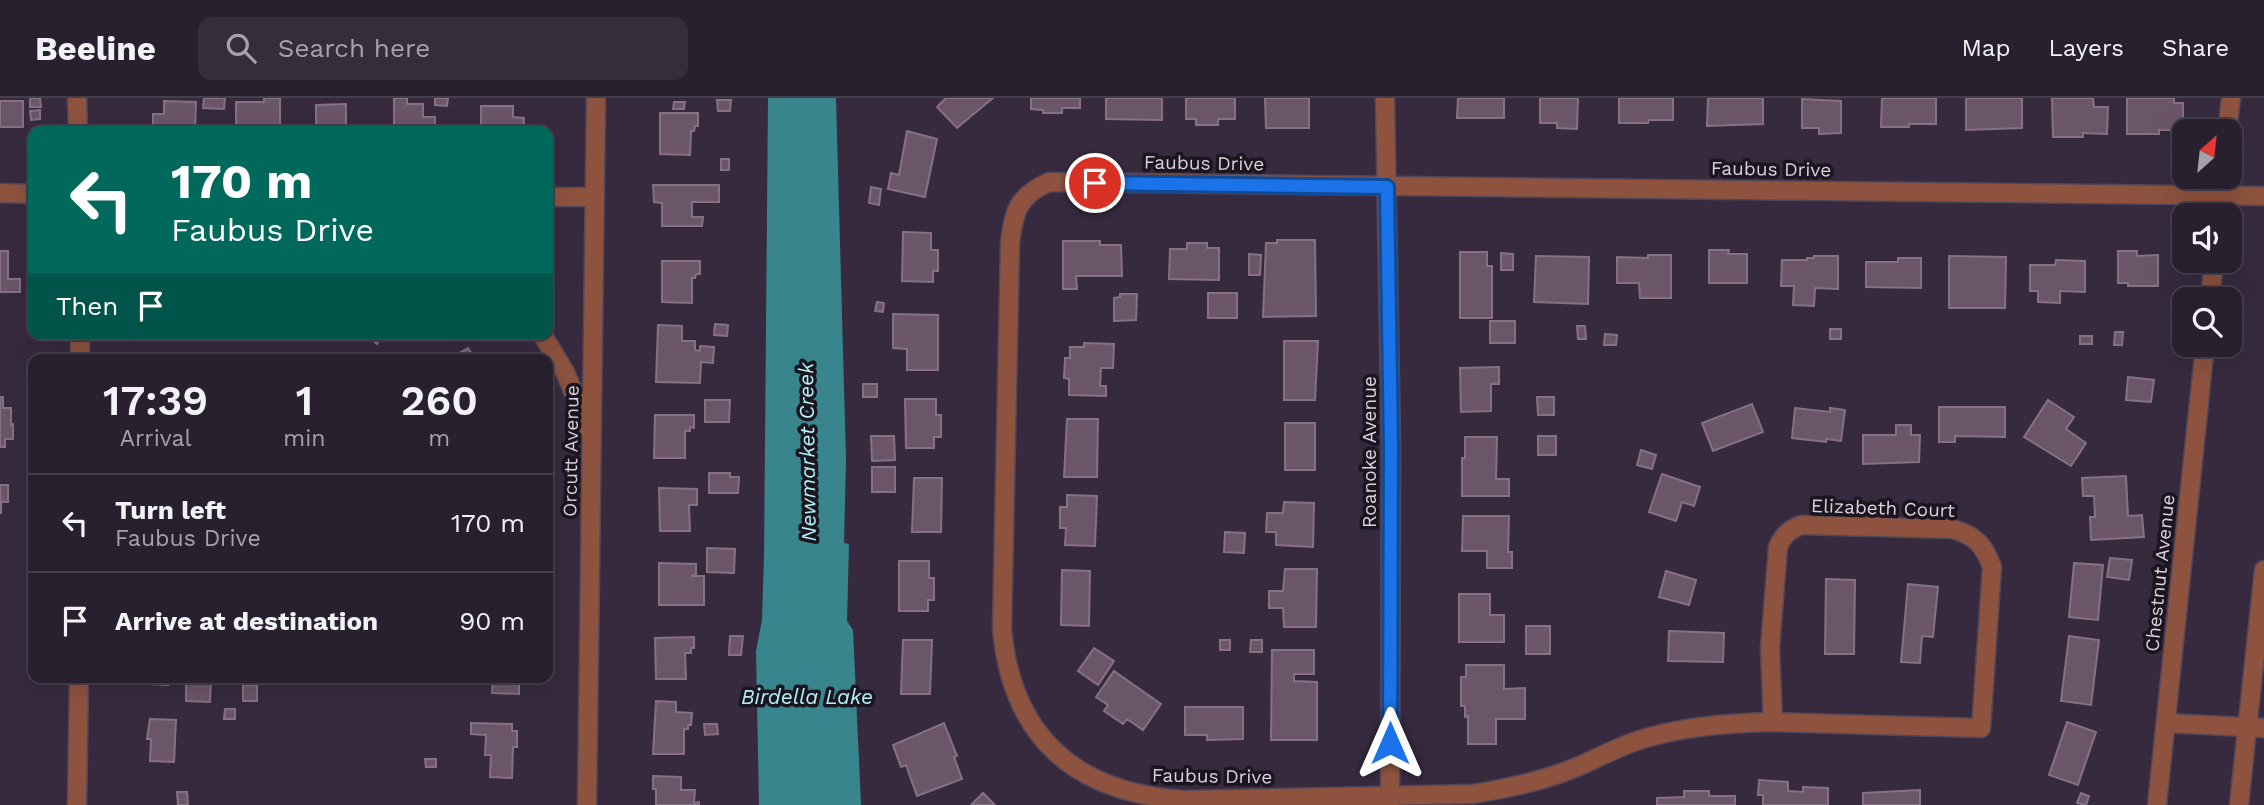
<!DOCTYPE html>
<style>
:root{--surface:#29202f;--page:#352d3b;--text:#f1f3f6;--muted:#a5a3aa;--line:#453e4b}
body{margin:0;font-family:"Work Sans",sans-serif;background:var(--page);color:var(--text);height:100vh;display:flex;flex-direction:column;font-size:26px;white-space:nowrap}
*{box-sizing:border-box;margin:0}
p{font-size:23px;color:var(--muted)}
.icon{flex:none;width:38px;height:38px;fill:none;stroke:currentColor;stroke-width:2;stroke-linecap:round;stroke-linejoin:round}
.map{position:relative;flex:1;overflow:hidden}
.panel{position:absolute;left:28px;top:256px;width:525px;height:329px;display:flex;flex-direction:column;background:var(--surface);border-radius:14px;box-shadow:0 7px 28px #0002,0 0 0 2px var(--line)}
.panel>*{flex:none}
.guide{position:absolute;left:28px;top:28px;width:525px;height:214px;border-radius:14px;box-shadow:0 7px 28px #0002,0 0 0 2px var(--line);background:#00695c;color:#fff;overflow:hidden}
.needle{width:46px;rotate:27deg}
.fabs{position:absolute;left:2172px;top:21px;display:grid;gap:14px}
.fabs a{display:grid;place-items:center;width:70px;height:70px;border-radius:14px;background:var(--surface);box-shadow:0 7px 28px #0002,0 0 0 2px var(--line);font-size:35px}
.pin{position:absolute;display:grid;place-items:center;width:60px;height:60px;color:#fff;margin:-30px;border:4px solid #fff;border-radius:50%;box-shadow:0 2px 7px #0007}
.me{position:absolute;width:77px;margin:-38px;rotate:0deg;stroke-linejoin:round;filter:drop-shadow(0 0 5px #0008)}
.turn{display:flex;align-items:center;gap:24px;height:147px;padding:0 28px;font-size:32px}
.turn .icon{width:91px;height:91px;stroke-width:2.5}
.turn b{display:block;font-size:49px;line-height:60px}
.then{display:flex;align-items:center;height:66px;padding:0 28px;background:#0003;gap:14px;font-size:26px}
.eta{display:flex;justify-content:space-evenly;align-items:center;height:119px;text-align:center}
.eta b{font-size:42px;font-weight:600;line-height:49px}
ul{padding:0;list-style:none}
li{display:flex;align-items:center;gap:21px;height:98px;padding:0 28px;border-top:2px solid var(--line)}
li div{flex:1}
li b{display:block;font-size:26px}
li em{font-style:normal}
header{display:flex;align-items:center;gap:42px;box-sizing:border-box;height:98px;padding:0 35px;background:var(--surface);border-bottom:2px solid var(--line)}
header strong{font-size:33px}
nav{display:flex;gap:38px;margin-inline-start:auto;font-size:24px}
.search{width:490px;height:63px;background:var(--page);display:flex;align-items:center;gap:18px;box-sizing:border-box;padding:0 24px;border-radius:14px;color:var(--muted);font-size:26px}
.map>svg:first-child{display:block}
.water{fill:#39858d}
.building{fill:#6b5669;stroke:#867084;stroke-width:2}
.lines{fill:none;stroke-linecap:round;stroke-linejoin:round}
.minor-casing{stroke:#514558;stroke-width:21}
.tertiary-casing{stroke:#514558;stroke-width:21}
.minor{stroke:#8d533f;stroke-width:18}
.tertiary{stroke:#8d533f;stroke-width:18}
.route-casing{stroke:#114b97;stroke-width:18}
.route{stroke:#1a73e8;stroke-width:12}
.labels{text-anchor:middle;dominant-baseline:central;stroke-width:7;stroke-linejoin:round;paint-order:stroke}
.street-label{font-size:19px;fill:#d9d1de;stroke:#1b151f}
.water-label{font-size:21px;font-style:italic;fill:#b3f0f7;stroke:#1b151f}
</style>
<header>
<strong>Beeline</strong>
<div class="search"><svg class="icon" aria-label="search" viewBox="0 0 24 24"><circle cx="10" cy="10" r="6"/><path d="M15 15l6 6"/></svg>Search here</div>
<nav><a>Map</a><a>Layers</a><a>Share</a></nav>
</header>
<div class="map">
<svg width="2264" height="707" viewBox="0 0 2264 707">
<rect width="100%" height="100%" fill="#372a3f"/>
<path class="water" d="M768,0H836L846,362L844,445L849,446L847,523L853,532L861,707H759L756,553L762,522L764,458Z"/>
<path class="building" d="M30,0H40L41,9H30Z
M204,0H225L224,11L203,10Z
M264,0H280V30L236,29V4H264Z
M394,0H407V6H423V19H435V32H394Z
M435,0H448L447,8L435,7Z
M946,0H993L957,30L937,9Z
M1031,0H1080V10H1062V15H1043V12L1031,11Z
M1106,0H1162V22L1106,21Z
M1186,0H1235V21H1218V27H1196V21H1186Z
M1265,0H1309V30H1266Z
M1458,0H1504V20H1457Z
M1540,0H1578L1577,31L1557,30V25H1540Z
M1619,0H1673V22H1649L1648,25H1619Z
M1708,0H1763V26L1707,28Z
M1882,0H1936V26H1909V29H1881Z
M1966,0H2022V30L1966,32Z
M2052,0H2093L2094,9H2108L2107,36L2083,35V39H2053Z
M2127,0H2174V5H2183V32H2159V36H2127Z
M1802,1L1841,3V35L1819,36V30H1802Z
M717,2H731L730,13H718Z
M0,3H23V29H0Z
M164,3L196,4L195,33H175L176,29L153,28V16H164Z
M674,4H685L684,11H673Z
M346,6V33H316V7Z
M481,8H513V19L524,20V33H481Z
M40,12V21L31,22L30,13Z
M660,15H698V28H695L694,33H691L690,57L660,56Z
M907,33L937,41L925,99L888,91L891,75L899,77Z
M721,61H729V72H721Z
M653,87H719V104H692V119H703L702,128H662V105L654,104Z
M871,89L881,91L879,107L869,105Z
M903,134L931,135V152H938V173H933V184L902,183Z
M1277,142H1315L1316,218L1263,219L1266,145H1277Z
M1063,143H1100V147H1121L1122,178H1076L1077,191H1063Z
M1187,145H1207V150H1219V182L1169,181L1170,151H1187Z
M1709,152H1729L1728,156H1747V185H1709Z
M0,153H8V181H20V194H0Z
M2118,153H2137V158L2158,157V188H2128V185H2118Z
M1460,154H1487V168H1492V220H1460Z
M1501,155L1513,156V172H1501Z
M1249,156L1261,157L1260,177H1249Z
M1648,157H1671V200H1640L1639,185H1617V159L1648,160Z
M1536,158L1589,159L1588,206L1534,204Z
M1814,158H1838V191L1815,190L1814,208L1793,207L1794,188H1781L1782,162H1807V160H1814Z
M1949,158L2006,159L2005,210H1949Z
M1898,160H1921V190L1866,189V164H1898Z
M2056,162L2085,163V194L2060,193V205L2038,204V193H2030V167H2055Z
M662,163H700V176H696L695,180H692V205L662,204Z
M1208,195H1237V220H1208Z
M1120,196H1137L1136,222L1114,223V200L1120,199Z
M877,204L884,205L883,214L875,213Z
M893,216L938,217V272H907V251L893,250Z
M1490,223H1515V245H1490Z
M715,226L728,227L727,238L714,237Z
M658,227L682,228V243H695V252L700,253V248L714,249L713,265L701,264L700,285L656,284Z
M1577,228H1585L1586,241H1578Z
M1830,231H1841V241H1830Z
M2115,234H2123L2122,247H2114Z
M171,236H217V241H171Z
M365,236H383L377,246Z
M1605,236L1617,237L1616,247H1604Z
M2080,238H2092V246H2080Z
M1284,243H1318L1315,302H1284Z
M1084,245L1114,246L1113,270H1101L1100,288H1106V298L1069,297V281L1064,280L1065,260H1070V249H1084Z
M468,250L475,261H458L456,257Z
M1499,269V286H1491V313L1461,314L1460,270Z
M2128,279L2154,282L2151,304L2126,302Z
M863,286H877V299H863Z
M0,299H3V310H11V327L13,326V341H5V349H0Z
M1537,299H1554V317H1538Z
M905,301H936V317H941V339H934V350H906Z
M705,302H730L729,324H705Z
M2048,302L2074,319L2066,331L2086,345L2071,368L2024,339Z
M1752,306L1763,334L1713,353L1702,325Z
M1939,309H2005V339L1955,338V344H1939Z
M1795,310L1830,314V310L1845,312L1841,343L1826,341V344L1792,340Z
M655,317H694V330L690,329V333H685V360H654Z
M1067,321H1098L1097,379H1064Z
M1285,325H1315V372H1285Z
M1896,327H1911V337H1920L1919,364L1863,366V337H1896Z
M871,338H894L895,362L872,363Z
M1538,338H1556V357H1538Z
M1465,339H1497L1496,381H1509V398H1462V360H1465Z
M1641,352L1656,357L1652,371L1637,367Z
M872,369H895V394H872Z
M709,375H730V379H739L738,395H709Z
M1662,376L1700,389L1694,408L1682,404L1676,423L1649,414Z
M2126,378L2128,418L2142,417L2144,439L2091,442L2090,419H2095L2094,398H2083L2082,380Z
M914,380H942L941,434H912Z
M0,387H8V404H1V416Z
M659,390L697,391V407H689L690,433H660Z
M1067,397L1097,398L1095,448L1065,447L1066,430H1060V409H1067Z
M1284,404L1314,405L1313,449L1276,447V434H1266L1267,415H1283Z
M1463,418H1509L1508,454H1512V470H1487V453H1462Z
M1225,434L1245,435L1244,455L1224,454Z
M707,450L735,451L734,475L707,474Z
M2110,460L2132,462L2129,482L2107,479Z
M899,463H929V480H934V502H928V513H899Z
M659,465L696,466V476L691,478H704V507H659Z
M2074,465L2103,467L2098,522L2069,519Z
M1285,471H1317L1316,529H1284L1283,510H1269V493H1283Z
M1062,472L1090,473L1089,528L1061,527Z
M1666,473L1696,482L1689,507L1659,499Z
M1826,481L1855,482L1854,556H1825Z
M1908,486L1938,489L1933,539L1922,538L1920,565L1901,564Z
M1459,496H1490V517H1504V544H1459Z
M1526,528H1550V556H1526Z
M1669,533L1724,535L1723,564L1668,563Z
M730,538H743L741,557H729Z
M2069,538L2099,542L2091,607L2061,603Z
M694,539V550H691V555H685L686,581H656L655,540Z
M903,542H932L930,596H901Z
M1220,542H1230V552H1220Z
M1251,542H1262V554H1250Z
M1094,550L1114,563L1098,587L1078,573Z
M1272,552H1314V576H1294V583L1317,584V642H1271Z
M1466,567H1504V591L1525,590V621H1496V646H1468V618L1465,619V608H1461V579H1466Z
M1114,573L1161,606L1143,632L1127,621L1123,626L1104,613L1108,607L1096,599Z
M150,579H168V587L149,586Z
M485,579H519V596L492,595L493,580Z
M186,582H211L210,604L186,603Z
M243,587H257V603H243Z
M656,603L676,604V614L692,615L691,627H688V631H684V656H653Z
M1185,609H1243V641L1207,642V637H1185Z
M225,611H235V621H224Z
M150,621L176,622L174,664L150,663L151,641H147Z
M2067,624L2096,634L2078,687L2049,677Z
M471,625L512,626V633H517V649H513L512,680L490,679L491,657H485L486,637L471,636Z
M944,625L957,658L954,659L962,681L917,698L906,667L901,669L893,647Z
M704,626H717L718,636L705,637Z
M425,661H436V669H426Z
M653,678L681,679V692H695L694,705L699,704V707H656V691H653Z
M1759,682L1788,684V693L1803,694V689L1828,690V707H1763V697H1758Z
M1920,692V707H1863V695Z
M1684,693H1709V698H1735V707H1657V700L1684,699Z
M177,694H187L188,707H178Z
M983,695L995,707H971Z
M2081,695L2089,698L2086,707L2077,705Z"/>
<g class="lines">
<defs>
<path id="minor" d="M77,0L78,33
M0,95L33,96
M548,99H595
M80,236V261
M542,236L565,274L591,336
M1801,427L1952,431C1975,437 1984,447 1992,469L1981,630L1773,624L1770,550L1778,449C1783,437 1789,432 1801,427Z
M1773,624C1729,625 1688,628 1646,640C1621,647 1600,659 1577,669C1543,683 1509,690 1473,696L1184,702C1077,695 1012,641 1002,531L1010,145C1014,113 1018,98 1049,84L2264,98
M2166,625L2264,630
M77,707L79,579"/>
<path id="tertiary" d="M1385,0L1391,349L1390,707
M2227,33L2231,0
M2218,117L2222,79
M2210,201L2214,163
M587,707L596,0
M2157,707L2205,247
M2239,707L2264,472"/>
</defs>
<use href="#minor" class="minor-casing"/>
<use href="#tertiary" class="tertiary-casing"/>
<use href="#minor" class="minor"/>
<use href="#tertiary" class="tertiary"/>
</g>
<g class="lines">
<defs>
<path id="route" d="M1095,85L1387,89L1391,349L1390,645"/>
</defs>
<use href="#route" class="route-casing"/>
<use href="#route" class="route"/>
</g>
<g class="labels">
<g class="street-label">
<text transform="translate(1204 65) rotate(1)">Faubus Drive</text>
<text transform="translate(1771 71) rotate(1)">Faubus Drive</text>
<text transform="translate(571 353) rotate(-89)">Orcutt Avenue</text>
<text transform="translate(1369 354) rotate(-90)">Roanoke Avenue</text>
<text transform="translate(1883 410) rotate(2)">Elizabeth Court</text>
<text transform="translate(2160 475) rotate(-84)">Chestnut Avenue</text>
<text transform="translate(1212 678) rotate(1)">Faubus Drive</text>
</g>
<g class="water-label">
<text transform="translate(807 354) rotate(-91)">Newmarket Creek</text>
<text x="807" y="598">Birdella Lake</text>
</g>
</g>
</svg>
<div class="fabs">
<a><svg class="needle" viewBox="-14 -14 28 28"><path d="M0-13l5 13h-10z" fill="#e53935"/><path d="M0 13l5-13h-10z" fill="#a5a3aa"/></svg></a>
<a><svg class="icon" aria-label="sound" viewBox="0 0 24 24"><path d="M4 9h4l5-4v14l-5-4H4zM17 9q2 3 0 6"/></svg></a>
<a><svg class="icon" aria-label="search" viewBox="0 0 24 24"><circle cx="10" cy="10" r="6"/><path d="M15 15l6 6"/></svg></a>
</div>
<div class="pin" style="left:1095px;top:85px;background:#d93025"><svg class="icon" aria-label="arrive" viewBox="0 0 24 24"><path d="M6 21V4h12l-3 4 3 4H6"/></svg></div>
<svg class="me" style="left:1390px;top:645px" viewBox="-20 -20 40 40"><path d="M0-17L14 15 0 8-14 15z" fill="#1a73e8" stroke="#fff" stroke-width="4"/></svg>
<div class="guide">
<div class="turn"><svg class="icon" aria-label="left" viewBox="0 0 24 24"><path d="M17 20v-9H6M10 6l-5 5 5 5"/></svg><div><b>170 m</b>Faubus Drive</div></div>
<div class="then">Then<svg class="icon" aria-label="arrive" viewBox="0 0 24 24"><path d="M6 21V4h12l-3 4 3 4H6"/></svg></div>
</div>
<section class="panel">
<div class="eta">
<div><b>17:39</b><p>Arrival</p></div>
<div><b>1</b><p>min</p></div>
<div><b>260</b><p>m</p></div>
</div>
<ul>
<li><svg class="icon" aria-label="left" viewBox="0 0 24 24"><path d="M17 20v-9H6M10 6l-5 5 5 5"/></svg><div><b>Turn left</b><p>Faubus Drive</p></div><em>170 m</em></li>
<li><svg class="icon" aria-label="arrive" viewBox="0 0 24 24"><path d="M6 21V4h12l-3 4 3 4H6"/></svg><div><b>Arrive at destination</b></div><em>90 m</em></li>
</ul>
</section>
</div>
